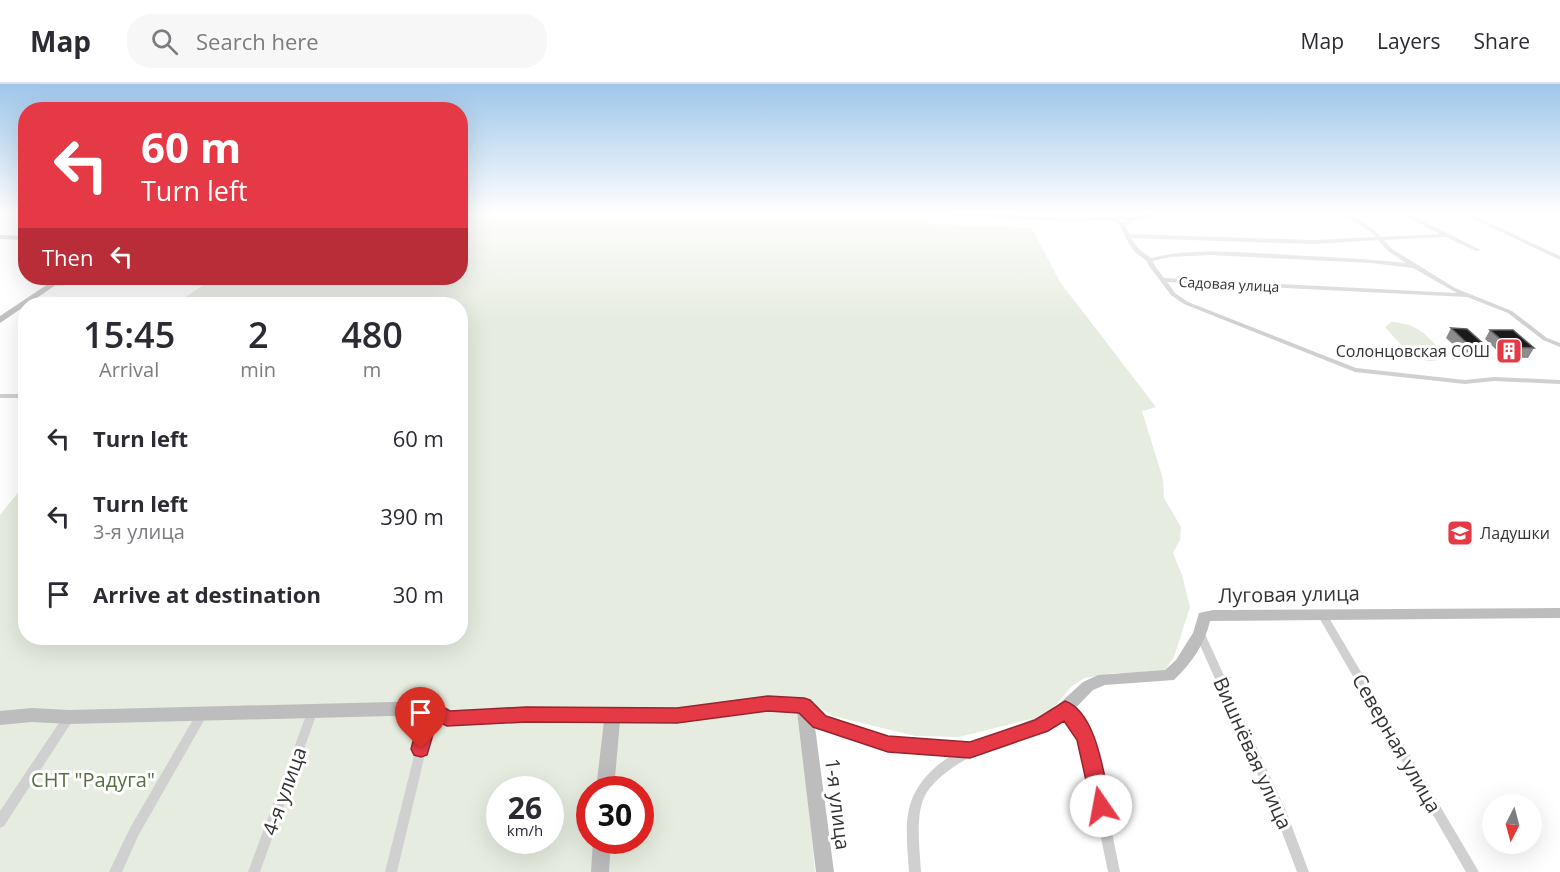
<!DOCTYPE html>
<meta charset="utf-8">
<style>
:root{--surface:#fff;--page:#f7f7f7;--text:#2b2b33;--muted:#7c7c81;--line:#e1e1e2}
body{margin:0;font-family:"Open Sans",sans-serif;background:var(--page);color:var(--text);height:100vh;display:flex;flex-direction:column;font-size:22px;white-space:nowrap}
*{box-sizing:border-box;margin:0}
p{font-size:20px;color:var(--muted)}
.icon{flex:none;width:33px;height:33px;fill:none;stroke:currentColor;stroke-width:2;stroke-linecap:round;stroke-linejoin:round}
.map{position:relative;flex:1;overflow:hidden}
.sheet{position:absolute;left:18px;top:213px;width:450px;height:348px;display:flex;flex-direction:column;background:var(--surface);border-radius:24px;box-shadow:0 6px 24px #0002}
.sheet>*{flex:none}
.hud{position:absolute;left:18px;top:18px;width:450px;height:183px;border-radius:24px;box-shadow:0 6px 24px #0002;background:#e63946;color:#fff;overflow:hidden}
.needle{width:39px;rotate:186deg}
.buttons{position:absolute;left:1482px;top:710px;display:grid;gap:12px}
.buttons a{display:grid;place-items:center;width:60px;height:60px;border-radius:50%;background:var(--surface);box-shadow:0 6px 24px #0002;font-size:30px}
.speed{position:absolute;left:486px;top:692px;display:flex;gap:12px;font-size:30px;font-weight:700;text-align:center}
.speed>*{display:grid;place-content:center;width:78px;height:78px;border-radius:50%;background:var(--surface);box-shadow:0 6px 24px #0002;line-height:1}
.speed small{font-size:15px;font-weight:400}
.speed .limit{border:9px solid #d22;background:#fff;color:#111}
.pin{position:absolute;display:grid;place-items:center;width:51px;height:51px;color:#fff;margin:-62px -26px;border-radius:50% 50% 50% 0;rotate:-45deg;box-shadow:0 0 6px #0007}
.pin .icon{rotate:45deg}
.me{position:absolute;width:66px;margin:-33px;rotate:348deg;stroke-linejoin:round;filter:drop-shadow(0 0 4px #0008)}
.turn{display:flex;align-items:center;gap:21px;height:126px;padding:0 24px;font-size:27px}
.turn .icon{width:78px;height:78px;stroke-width:2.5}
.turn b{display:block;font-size:42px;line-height:51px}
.then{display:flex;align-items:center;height:57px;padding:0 24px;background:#0003;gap:12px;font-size:22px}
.eta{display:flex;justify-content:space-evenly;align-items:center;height:102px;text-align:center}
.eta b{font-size:36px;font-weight:600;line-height:42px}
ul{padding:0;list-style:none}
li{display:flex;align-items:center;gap:18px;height:78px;padding:0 24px}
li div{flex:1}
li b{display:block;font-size:22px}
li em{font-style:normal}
header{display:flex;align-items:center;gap:36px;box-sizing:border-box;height:84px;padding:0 30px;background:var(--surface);border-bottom:2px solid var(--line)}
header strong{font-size:28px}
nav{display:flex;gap:33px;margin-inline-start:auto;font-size:21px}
.search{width:420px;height:54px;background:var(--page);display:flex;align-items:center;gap:15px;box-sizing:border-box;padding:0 21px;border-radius:24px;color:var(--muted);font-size:22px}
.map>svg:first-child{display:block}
.green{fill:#e6ecdf;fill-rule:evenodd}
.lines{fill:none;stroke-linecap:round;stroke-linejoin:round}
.street{fill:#d0d0d0;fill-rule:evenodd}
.secondary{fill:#bdbdbd;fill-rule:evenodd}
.wall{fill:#8c8c8c}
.building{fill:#1a1a1a;stroke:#5f5f5f;stroke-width:1.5}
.route{fill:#e63946;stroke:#96252e;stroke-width:1.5}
.labels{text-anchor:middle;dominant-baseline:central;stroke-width:6;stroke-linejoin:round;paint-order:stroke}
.far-street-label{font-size:14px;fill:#333;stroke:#fff}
.poi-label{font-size:16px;fill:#333;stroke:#fff;text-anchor:end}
.near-street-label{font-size:20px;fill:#333;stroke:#fff}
.near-park-label{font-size:20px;fill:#56703f;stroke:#fff}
</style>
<header>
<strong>Map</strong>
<div class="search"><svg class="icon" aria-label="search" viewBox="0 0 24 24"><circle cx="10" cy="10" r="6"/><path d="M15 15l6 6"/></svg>Search here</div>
<nav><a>Map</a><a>Layers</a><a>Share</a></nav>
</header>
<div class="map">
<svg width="1560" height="788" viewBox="0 0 1560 788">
<rect width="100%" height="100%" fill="#fff"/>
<path class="green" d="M461,129H917L929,140L1032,144L1060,198L1156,323L1142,327L1163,395L1164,414L1181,443L1180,456L1173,469L1182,491L1190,523L1174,573L1163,589H1114L1085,594L1072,602L1047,631L959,653L915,652L833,632L800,613L815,788H0V431L25,400L26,554H460V220H175L214,194H460ZM500,705H550V756H500ZM590,705H640V756H590Z
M1391,238C1418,239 1430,253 1445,273C1420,287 1400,260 1385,243Z"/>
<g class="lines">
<path class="street" d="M938,129H974L1074,134L1115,133L1121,131L1129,134L1158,129H1170L1131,137L1132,140L1125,141L1129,150L1313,156L1376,153L1372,149L1341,129C1352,129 1373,144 1381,153L1440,150L1399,129H1406L1481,166L1476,167L1446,153L1384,156L1392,165L1455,204L1512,227L1547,254L1560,259V263L1543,256L1508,229L1467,213L1167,198L1175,209L1188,218L1356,284L1465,296L1494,293L1560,296V300L1494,297L1465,300L1355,288L1184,220L1171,211L1149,182C1147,175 1140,173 1135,168C1128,159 1124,151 1120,141L1110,136L1074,138L940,131ZM1121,135L1126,137L1127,138H1123L1117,136ZM1131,154L1313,160L1378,156L1388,167L1406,179C1362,174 1318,173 1274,170C1233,168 1191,164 1151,174L1139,165ZM1210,171L1371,179L1413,184L1457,209L1164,194L1155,182L1153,177L1170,173Z
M1461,129H1468L1560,172V176Z
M0,310H26V314H0Z
M1322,526L1325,527L1479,788H1466L1317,530L1319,527Z
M1200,546L1204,547L1205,550L1286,727L1309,788H1297L1274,727L1195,550L1196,547Z
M431,619L435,621L436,624L397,788H385L426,624L427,621Z
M1065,619L1069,621L1086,642L1093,656L1120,788H1108L1081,656L1078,648L1060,624L1061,621Z
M313,621L317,623L318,626L260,788H248L308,626L309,623Z
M202,625L206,627L208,630L206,633L138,752L122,788H109L130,744L198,627Z
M69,628L73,630L75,633L73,636L4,742L0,744V727L65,630Z
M967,663L971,664L973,668L971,672C955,682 938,692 927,708C914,728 920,765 921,788H909C906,742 900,713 939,680C947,674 957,667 967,663Z"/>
<path class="secondary" d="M0,151L26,152V156L0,155Z
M57,194H66L0,239V232Z
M1560,524V534L1210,537C1205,560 1191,580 1174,596L1105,601L1093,606L1061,639L970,673L889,667L815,643L834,788H816L797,627L768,626L677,638L620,637L614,705H596L604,637H526L447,641L429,631L69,640L32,638L0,641V627L32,624L69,626L431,617L449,627L526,623L677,624L768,612L804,614L810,616L825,633L889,653L970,659L1049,629L1083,598L1098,591L1165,586L1176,576L1193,549L1199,529L1213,526Z
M593,756H611L609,788H591Z"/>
</g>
<path class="wall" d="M1451,244L1486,262L1480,272L1465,271L1446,254Z
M1490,246L1534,264L1528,274L1504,273L1485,255Z"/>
<path class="building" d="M1451,244L1467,245L1486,262H1470Z
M1490,246H1513L1534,264L1510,263Z"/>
<linearGradient id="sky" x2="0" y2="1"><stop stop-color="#9ec6ea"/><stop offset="0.54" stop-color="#fff"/><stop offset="1" stop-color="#fff" stop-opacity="0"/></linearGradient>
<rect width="1560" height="240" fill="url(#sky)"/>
<path class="route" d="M768,612L804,614L810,616L826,632L888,652L970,658L1035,636L1065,617C1097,628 1104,693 1111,722L1108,728L1101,731L1093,728L1077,656L1064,637L1048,647L970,674L888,668L813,643L799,629L768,627L677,639L526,638L447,642L437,637L427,671L421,673L414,671L411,665L422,624L424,619L431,616L450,627L526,623L677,624Z"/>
<defs>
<symbol id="building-square" viewBox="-11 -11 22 22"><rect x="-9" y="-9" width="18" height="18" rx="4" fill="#e63946" stroke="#fff"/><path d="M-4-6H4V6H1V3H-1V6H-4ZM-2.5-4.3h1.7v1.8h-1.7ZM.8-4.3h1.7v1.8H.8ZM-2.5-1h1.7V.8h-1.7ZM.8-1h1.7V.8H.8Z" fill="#fff"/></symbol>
<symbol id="school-square" viewBox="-11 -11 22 22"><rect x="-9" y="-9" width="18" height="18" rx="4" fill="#e63946" stroke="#fff"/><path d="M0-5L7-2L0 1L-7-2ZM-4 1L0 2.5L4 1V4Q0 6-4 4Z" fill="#fff"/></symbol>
</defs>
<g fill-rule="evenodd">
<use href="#building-square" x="1494" y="252" width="30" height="30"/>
<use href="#school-square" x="1445" y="434" width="30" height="30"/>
</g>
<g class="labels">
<g class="far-street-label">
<text transform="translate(1229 200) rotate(3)">Садовая улица</text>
</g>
<g class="poi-label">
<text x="1490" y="267">Солонцовская СОШ</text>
<text x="1480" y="449" text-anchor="start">Ладушки</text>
</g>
<g class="near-street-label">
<text transform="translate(1289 510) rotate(-1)">Луговая улица</text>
<text transform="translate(1397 659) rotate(60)">Северная улица</text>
<text transform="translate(1253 669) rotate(66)">Вишнёвая улица</text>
<text transform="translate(284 707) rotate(-70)">4-я улица</text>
<text transform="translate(838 720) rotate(83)">1-я улица</text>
</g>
<g class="near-park-label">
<text x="93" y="695">СНТ "Радуга"</text>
</g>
</g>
</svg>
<div class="buttons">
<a><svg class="needle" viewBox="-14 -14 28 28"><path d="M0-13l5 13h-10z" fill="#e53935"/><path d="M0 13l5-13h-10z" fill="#7c7c81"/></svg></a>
</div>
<div class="speed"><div>26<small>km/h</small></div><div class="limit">30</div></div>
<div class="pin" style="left:421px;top:665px;background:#d93025"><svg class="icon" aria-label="arrive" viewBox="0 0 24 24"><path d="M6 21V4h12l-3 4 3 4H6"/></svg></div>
<svg class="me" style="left:1101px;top:722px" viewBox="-20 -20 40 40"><circle r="19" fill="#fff"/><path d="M0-13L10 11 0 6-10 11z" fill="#e63946"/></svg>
<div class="hud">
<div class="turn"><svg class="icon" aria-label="left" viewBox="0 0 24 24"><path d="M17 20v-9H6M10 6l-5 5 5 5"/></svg><div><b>60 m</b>Turn left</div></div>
<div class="then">Then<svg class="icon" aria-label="left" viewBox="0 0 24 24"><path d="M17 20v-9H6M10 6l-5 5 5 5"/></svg></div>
</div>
<section class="sheet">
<div class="eta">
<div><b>15:45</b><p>Arrival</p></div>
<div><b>2</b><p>min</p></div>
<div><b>480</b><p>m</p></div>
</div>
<ul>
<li><svg class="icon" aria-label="left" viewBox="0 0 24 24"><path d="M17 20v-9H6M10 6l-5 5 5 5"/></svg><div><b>Turn left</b></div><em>60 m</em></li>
<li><svg class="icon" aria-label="left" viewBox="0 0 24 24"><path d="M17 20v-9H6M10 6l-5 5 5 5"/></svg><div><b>Turn left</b><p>3-я улица</p></div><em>390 m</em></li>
<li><svg class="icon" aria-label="arrive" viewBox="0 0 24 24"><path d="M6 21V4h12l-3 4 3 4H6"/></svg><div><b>Arrive at destination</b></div><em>30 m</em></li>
</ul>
</section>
</div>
